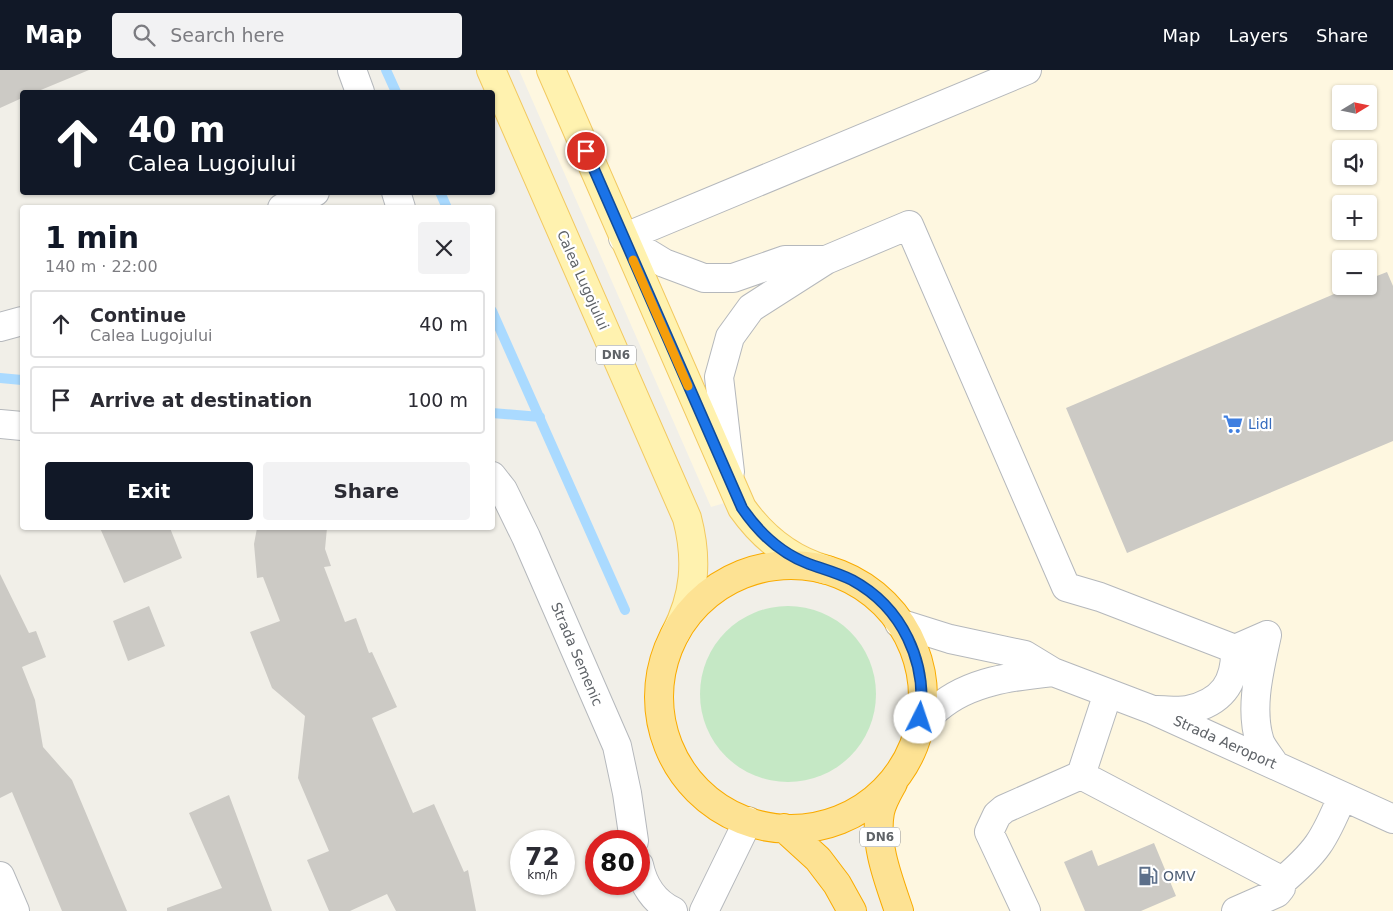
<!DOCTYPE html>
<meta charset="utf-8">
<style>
:root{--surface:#fff;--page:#f2f2f3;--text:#2b2b33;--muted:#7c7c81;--line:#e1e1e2;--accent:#111827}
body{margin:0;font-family:"DejaVu Sans",sans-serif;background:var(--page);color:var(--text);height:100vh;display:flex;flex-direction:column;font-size:19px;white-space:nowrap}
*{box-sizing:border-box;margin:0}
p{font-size:16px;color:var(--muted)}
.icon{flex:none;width:28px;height:28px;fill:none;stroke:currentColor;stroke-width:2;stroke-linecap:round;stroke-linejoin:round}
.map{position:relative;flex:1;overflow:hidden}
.details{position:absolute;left:20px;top:135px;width:475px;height:325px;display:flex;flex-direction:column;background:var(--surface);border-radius:5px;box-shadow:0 1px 4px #0004}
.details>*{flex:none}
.guide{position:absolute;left:20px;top:20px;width:475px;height:105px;border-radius:5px;box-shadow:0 1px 4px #0004;background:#111827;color:#fff;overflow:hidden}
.needle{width:32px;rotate:80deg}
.tools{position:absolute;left:1332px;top:15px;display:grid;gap:10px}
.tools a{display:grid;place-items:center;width:45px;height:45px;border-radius:5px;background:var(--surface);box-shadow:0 1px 4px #0004;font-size:25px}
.speed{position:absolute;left:510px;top:760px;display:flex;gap:10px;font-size:25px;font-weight:700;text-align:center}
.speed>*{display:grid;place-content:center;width:65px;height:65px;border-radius:50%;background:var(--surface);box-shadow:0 1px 4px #0004;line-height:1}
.speed small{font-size:12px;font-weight:400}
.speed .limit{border:8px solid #d22;background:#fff;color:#111}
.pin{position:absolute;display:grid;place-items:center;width:42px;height:42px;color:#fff;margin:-21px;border:2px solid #fff;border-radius:50%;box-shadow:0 1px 5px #0007}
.me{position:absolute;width:55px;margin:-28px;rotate:4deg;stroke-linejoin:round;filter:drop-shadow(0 0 4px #0008)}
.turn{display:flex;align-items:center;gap:18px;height:105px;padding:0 25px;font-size:22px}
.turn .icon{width:65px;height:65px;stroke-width:2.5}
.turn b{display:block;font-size:35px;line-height:42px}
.round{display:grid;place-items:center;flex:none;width:52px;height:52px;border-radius:5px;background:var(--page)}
.headline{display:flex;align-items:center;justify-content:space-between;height:85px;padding:0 25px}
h1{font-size:30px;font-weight:800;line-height:38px;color:var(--accent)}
.cta{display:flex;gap:10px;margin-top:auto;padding:10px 25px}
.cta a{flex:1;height:58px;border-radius:5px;background:var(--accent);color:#fff;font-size:20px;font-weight:800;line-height:58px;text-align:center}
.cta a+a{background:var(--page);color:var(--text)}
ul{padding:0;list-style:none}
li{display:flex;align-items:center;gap:15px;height:68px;margin:0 10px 8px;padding:0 15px;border:2px solid var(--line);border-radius:5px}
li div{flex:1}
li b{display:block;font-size:19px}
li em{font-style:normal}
header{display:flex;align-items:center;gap:30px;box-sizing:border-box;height:70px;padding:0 25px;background:var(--accent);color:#fff}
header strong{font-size:24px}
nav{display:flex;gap:28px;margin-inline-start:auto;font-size:18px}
.search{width:350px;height:45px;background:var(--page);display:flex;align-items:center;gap:12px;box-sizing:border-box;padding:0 18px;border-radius:5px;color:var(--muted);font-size:19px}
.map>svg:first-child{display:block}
.commercial{fill:#fef7e0;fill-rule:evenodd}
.green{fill:#c5e8c5}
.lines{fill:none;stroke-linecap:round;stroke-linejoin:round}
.stream{stroke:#aadaff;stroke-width:10}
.building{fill:#cccac5}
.minor-casing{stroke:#b5b8bc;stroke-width:30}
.major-casing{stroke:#f2c960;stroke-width:30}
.highway-casing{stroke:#f9ab00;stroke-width:30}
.minor{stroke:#fff;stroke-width:28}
.major{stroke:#fff2af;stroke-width:28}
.highway{stroke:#fde293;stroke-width:28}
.route-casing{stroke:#114b97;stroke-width:12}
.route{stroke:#1a73e8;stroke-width:9}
.slow{stroke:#f59e0b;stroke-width:9}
.labels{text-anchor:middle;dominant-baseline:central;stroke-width:4.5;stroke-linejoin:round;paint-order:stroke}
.shield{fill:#fff;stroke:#8f9295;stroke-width:1}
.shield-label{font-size:12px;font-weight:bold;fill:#5f6368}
.street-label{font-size:14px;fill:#5f6368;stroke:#fff}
.shop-label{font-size:14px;fill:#366cbe;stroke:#fff;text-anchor:start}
.service-label{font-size:14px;fill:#4e5e75;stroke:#fff;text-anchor:start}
</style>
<header>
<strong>Map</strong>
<div class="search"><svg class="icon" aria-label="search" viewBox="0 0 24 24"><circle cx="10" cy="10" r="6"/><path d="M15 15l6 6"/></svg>Search here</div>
<nav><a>Map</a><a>Layers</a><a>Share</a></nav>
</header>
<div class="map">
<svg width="1393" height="841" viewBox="0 0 1393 841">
<rect width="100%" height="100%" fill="#f1efe8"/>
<path class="commercial" d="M519,0H1393V841H899L889,810L893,712L916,665L922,639L921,607L911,572L893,544L878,528L860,515L838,504L738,429L711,437ZM1341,24H1369V51H1341ZM1341,79H1369V106H1341ZM1341,134H1369V161H1341ZM1341,189H1369V216H1341Z"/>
<path class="green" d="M700 624a88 88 0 1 1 176 0a88 88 0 1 1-176 0Z"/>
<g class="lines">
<path class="stream" d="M386,0L396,22
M440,122L447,138
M492,241L625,540
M0,308L22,310
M492,343L540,347"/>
</g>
<path class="building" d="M0,0H89L36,22H22V28L0,38Z
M1387,202L1393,216V371L1127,483L1066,338L1353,216H1369V209Z
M100,458H170L182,488L124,513Z
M257,458H327L325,479L331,496L324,497L345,552L356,548L369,583L372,582L397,637L372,648L413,743L434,734L464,802L468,800L476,841H396L387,824L350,841H329L307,790L329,781L298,708L305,646L272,618L250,562L280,551L263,507L257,508L254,474Z
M0,504L29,563L36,561L46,587L22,597L35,630L43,677L72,710L127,841H62L12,722L0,728Z
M149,536L165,576L128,591L113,551Z
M229,725L272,841H167V838L222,818L189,743Z
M1154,773L1176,826L1141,841H1085L1064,792L1092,780L1098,796Z"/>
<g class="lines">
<defs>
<path id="minor" d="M352,0L360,22
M396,122L401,138
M282,138L315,122
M623,168L1027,0
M623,168L664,193L704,208H733L785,190H826
M0,257L22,251
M0,354L22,356
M730,402L719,307L730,267L751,238L826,190L909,155L1066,517L1100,527L1235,579L1267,565
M492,406L503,420L526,467L617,676L627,723L634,771
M899,553L950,569L1025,585L1053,602L1153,640L1393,749
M1267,565C1260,598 1249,638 1260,672C1263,679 1270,687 1275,695
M1157,640C1167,640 1179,642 1188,640C1223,632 1236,612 1235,579
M916,665C923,657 929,645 938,638C969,611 1014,606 1053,602
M1081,705L1277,808L1281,818L1277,823L1236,841
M639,795C643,814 654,832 673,841
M0,806L15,841
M1280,813C1317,782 1324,770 1342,727
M704,841L748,751
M1026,841L989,762L997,745L1004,739L1081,705L1108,623"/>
<path id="major" d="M491,0L687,448C698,490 695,526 675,564
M551,0L742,438C764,469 791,490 827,500"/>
<path id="highway" d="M659 627a132 132 0 1 1 264 0a132 132 0 1 1-264 0Z
M893,713C888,722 882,732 880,742C874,774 889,811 899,841
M784,758L818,789L837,814L852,841"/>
</defs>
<use href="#minor" class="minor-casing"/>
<use href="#major" class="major-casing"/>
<use href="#highway" class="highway-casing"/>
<use href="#minor" class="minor"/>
<use href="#major" class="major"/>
<use href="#highway" class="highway"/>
</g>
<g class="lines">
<defs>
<path id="route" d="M586,81L742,438C759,463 780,483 809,494C823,499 838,503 852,510C902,537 928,592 920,648"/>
</defs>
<use href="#route" class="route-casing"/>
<use href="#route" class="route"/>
<path class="slow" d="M633,190L688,316"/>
</g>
<defs>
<symbol id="supermarket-bare" viewBox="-9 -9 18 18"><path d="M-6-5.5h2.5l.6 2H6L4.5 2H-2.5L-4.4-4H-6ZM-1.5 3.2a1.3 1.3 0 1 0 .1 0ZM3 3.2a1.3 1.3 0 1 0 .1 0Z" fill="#3f7fe0" stroke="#fff" stroke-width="2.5" paint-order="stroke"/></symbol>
<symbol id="fuel-bare" viewBox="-9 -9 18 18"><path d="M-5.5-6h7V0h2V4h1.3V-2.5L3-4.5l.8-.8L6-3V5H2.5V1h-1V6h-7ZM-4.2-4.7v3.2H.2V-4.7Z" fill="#5c6f8a" stroke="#fff" stroke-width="2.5" paint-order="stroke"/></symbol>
</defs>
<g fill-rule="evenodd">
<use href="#supermarket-bare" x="1219" y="340" width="28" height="28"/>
<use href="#fuel-bare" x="1134" y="792" width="28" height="28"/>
</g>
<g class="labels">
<g class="shield">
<rect x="596" y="275.5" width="40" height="19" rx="4"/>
<rect x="860" y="757.5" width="40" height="19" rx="4"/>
</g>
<g class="shield-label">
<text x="616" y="285">DN6</text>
<text x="880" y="767">DN6</text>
</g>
<g class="street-label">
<text transform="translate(583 210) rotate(66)">Calea Lugojului</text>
<text transform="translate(577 584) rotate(67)">Strada Semenic</text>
<text transform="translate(1225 672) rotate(24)">Strada Aeroport</text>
</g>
<g class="shop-label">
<text x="1248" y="354">Lidl</text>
</g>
<g class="service-label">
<text x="1163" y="806">OMV</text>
</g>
</g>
</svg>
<div class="tools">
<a><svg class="needle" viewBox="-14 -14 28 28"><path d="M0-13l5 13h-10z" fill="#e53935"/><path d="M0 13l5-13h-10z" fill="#7c7c81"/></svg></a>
<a><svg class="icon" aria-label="sound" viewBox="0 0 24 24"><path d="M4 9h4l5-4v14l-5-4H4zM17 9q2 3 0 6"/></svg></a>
<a>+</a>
<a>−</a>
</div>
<div class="speed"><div>72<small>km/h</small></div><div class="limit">80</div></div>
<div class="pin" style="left:586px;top:81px;background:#d93025"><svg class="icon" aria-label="arrive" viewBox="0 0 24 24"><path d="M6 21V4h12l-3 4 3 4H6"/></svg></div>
<svg class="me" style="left:920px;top:648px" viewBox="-20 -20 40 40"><circle r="19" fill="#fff"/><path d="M0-13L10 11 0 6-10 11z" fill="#1a73e8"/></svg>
<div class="guide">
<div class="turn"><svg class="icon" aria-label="ahead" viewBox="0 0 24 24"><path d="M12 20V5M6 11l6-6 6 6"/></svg><div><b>40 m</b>Calea Lugojului</div></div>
</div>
<section class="details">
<div class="headline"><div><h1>1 min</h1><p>140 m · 22:00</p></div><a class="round"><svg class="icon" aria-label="close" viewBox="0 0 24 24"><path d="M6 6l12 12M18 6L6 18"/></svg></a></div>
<ul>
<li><svg class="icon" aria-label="ahead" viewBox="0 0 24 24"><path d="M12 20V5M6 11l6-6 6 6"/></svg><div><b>Continue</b><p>Calea Lugojului</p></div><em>40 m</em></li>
<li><svg class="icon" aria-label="arrive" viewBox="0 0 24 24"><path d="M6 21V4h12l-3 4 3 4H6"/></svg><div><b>Arrive at destination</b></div><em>100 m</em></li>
</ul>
<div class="cta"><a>Exit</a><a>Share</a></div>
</section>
</div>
